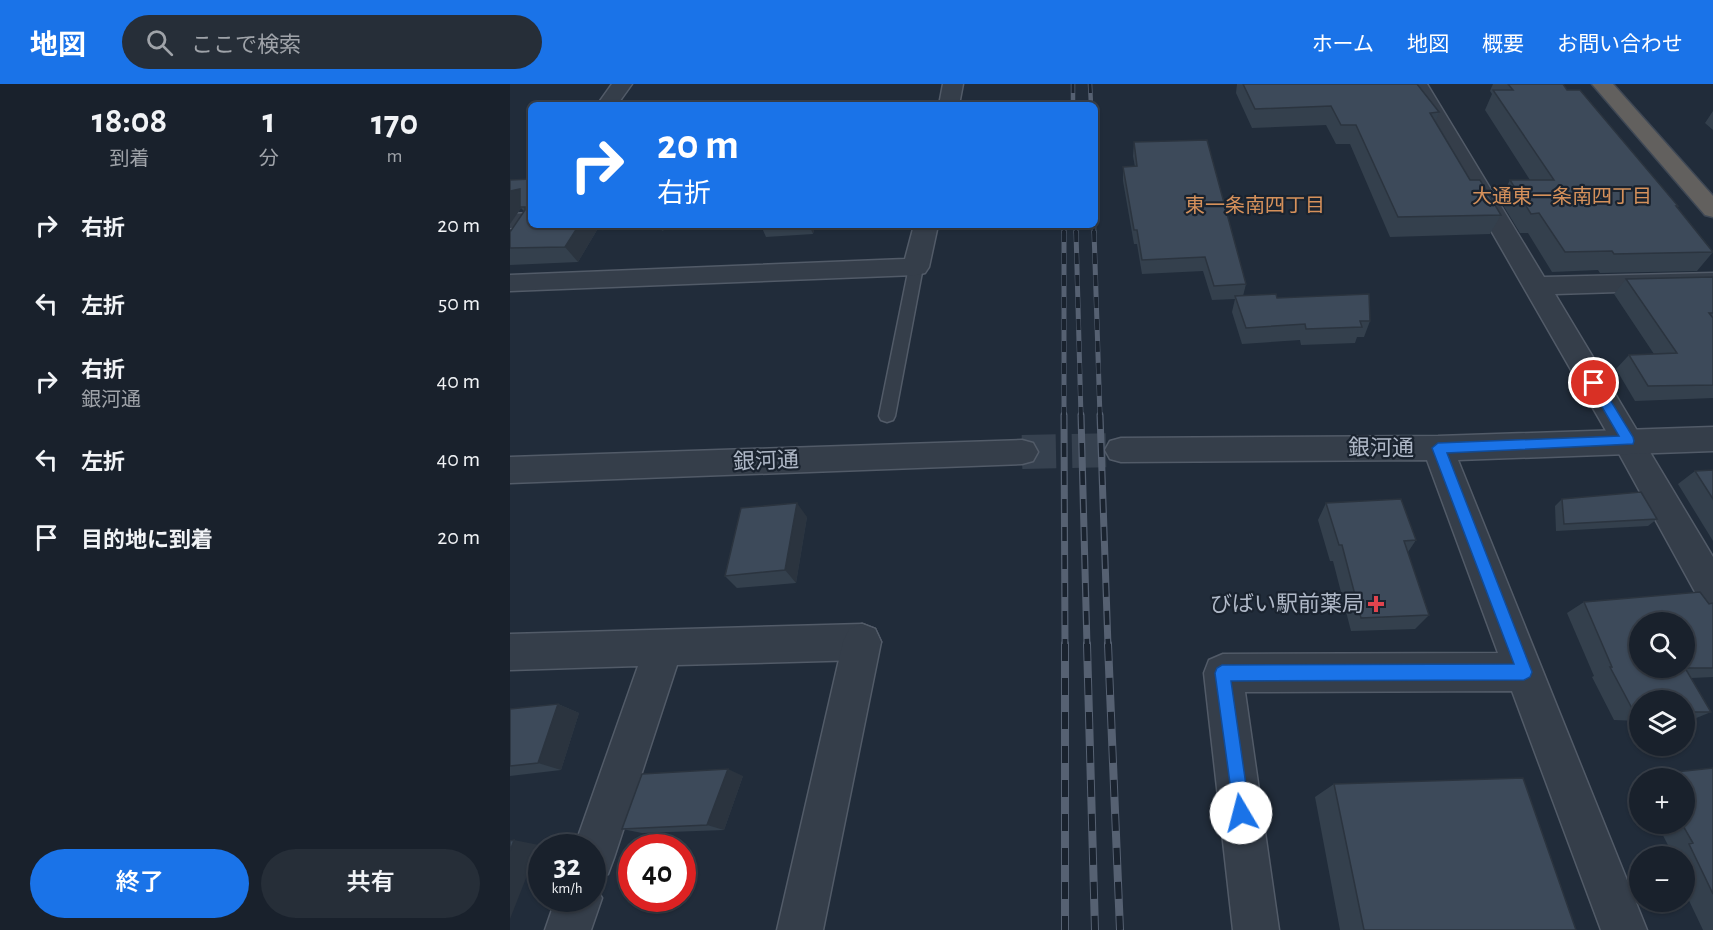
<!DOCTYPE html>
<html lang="ja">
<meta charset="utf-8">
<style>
:root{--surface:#19212c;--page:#262e38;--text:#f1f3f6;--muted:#9fa3a9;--line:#373e48;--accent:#1a73e8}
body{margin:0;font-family:"Alegreya Sans","Noto Sans JP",sans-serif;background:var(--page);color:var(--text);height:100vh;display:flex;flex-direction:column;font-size:22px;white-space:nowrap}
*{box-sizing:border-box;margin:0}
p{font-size:20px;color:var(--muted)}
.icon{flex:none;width:33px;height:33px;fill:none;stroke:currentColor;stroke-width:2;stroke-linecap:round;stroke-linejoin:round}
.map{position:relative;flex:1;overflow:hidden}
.side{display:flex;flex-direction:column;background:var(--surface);width:510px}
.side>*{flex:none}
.guide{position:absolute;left:18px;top:18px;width:570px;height:126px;border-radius:9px;box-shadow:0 2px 4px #0004,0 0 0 2px var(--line);background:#1a73e8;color:#fff;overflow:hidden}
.tools{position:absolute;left:1119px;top:528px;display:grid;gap:12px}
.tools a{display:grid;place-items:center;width:66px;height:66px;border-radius:50%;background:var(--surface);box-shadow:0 2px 4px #0004,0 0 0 2px var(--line);font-size:30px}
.speed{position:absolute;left:18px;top:750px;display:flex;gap:12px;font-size:30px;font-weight:700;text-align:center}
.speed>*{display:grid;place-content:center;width:78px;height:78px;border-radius:50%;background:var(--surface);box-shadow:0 2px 4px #0004,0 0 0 2px var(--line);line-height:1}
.speed small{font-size:15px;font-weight:400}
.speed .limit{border:9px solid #d22;background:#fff;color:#111}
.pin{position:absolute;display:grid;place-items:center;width:51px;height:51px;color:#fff;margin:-26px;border:3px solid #fff;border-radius:50%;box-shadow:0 2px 6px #0007}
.me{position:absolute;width:66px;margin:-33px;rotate:352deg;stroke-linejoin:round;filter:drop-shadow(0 0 4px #0008)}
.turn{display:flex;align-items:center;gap:21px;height:126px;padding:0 30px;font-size:27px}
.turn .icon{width:78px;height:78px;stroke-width:2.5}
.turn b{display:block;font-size:42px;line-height:51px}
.eta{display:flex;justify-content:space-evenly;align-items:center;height:102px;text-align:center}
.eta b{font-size:36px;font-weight:600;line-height:42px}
.button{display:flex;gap:12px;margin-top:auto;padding:12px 30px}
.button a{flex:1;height:69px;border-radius:36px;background:var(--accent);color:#fff;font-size:24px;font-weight:600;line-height:69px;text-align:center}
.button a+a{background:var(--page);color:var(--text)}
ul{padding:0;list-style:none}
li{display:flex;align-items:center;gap:18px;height:78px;padding:0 30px}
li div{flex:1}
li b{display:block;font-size:22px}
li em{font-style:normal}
header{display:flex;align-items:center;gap:36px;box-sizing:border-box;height:84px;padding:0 30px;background:var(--accent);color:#fff}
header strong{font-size:28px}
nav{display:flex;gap:33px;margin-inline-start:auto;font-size:21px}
.search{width:420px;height:54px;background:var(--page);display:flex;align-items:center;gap:15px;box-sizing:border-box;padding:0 21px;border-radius:33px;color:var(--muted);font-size:22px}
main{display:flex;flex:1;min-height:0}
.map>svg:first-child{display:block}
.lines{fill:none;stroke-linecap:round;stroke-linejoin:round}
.tertiary-tunnel{stroke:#36414f;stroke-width:34;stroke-dasharray:34 16;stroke-linecap:butt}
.service-casing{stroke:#525b68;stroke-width:3}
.minor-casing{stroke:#525b68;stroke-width:3}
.tertiary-casing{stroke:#525b68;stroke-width:3}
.trunk-casing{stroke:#3f4855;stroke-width:3}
.service{fill:#353e4a;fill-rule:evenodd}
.minor{fill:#353e4a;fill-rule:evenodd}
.tertiary{fill:#353e4a;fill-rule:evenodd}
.trunk{fill:#62605e;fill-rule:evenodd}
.rail-far3-casing{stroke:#566172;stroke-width:4.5}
.rail-far2-casing{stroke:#566172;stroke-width:5}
.rail-far1-casing{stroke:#566172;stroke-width:7}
.rail-casing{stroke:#566172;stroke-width:8}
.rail-far3{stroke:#1a232f;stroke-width:3;stroke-dasharray:9;stroke-linecap:butt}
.rail-far2{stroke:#1a232f;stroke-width:4;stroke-dasharray:11;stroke-linecap:butt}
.rail-far1{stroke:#1a232f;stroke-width:4.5;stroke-dasharray:14;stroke-linecap:butt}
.rail{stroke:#1a232f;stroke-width:6;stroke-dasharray:17;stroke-linecap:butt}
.wall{fill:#34404d}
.shaded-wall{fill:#2b343f}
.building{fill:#3d4a5a;stroke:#2b343f;stroke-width:1.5;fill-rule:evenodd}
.route{fill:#1a73e8;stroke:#114b97;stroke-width:1.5}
.health-dot{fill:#e0444e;stroke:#1a232f;stroke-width:2}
.labels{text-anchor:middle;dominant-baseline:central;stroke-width:4.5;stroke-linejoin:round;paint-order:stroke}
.far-neighbourhood-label{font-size:20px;fill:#d6915b;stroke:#1a232f}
.street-label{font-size:22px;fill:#afb8c7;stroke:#1a232f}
.poi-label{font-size:22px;fill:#afb8c7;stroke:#1a232f;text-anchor:end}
</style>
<header>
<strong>地図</strong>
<div class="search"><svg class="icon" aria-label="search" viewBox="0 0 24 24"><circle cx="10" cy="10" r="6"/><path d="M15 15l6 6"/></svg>ここで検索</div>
<nav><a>ホーム</a><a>地図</a><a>概要</a><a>お問い合わせ</a></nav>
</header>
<main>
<section class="side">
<div class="eta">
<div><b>18:08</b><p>到着</p></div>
<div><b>1</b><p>分</p></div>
<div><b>170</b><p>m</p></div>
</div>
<ul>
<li><svg class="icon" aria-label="right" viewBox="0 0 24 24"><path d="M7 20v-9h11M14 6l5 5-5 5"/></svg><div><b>右折</b></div><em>20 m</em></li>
<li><svg class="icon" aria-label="left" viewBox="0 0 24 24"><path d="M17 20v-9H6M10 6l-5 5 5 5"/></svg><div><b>左折</b></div><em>50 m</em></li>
<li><svg class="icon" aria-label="right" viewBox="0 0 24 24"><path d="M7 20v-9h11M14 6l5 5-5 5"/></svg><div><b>右折</b><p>銀河通</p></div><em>40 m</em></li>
<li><svg class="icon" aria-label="left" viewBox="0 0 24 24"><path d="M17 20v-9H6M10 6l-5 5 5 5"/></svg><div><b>左折</b></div><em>40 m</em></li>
<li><svg class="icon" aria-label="arrive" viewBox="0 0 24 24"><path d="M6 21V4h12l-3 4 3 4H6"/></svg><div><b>目的地に到着</b></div><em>20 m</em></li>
</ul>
<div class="button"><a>終了</a><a>共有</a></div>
</section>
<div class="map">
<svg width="1203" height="846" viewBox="0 0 1203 846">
<rect width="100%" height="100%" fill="#212c3a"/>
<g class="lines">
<path class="tertiary-tunnel" d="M512,368L611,366"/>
<defs>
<path id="service" d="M406,179L413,183L385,332L383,336L377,338L371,336L369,332L399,183Z"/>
<path id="minor" d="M102,0H122L107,21H87Z
M433,0H453L449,21H429Z
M897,0H917L1034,193L1203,189V205L1045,210L1203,473V522L1190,517L1107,366Z
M21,129V141H29L0,144V130Z
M404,141H428L419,183L415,189L406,191L0,207V191L395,175Z
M352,540L365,545L371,558L365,571L352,576L167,581L104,774L98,790L82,796V764H64L128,582L0,586V550Z
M82,797L92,814L81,846H35L46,814H82Z"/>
<path id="tertiary" d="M1203,343V367L948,376L1137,846H1091L1002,607L735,608L769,846H723L694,589L699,576L713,570L988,569L917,376L611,378L600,375L595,366L600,357L611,354L928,352Z
M512,356L523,359L528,368L523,377L512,380L0,399V373Z
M352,540L365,545L371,558L313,846H267L333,558L339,545Z"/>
<path id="trunk" d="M1082,0H1103L1203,112V133L1195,131Z"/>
</defs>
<use href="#service" class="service-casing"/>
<use href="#minor" class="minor-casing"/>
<use href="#tertiary" class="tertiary-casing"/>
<use href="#trunk" class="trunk-casing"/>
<use href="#service" class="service"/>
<use href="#minor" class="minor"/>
<use href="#tertiary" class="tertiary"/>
<use href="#trunk" class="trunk"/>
<defs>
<path id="rail-far3" d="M563,0V21
M580,0L581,21
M554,141V149
M566,141V149
M584,141V149"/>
<path id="rail-far2" d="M554,147V333
M566,147L571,333
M584,147L590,333"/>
<path id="rail-far1" d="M554,331L555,562
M571,331L577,562
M590,331L598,562"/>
<path id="rail" d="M555,560V846
M577,560L585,846
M598,560L610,846"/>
</defs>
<use href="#rail-far3" class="rail-far3-casing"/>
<use href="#rail-far2" class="rail-far2-casing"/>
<use href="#rail-far1" class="rail-far1-casing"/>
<use href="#rail" class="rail-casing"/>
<use href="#rail-far3" class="rail-far3"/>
<use href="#rail-far2" class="rail-far2"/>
<use href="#rail-far1" class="rail-far1"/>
<use href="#rail" class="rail"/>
</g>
<path class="wall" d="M727,0H907L929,28L926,37L960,96L991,131L980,150L880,153L840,60H826L816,41L742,44L726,9Z
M983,0H1053L1057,6L1168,122L1167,124L1203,167V168L1187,187L1090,189L1088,186L1042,188L1018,149H1010L990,116L1000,96H1020L975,26L982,10L980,7Z
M1203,27V46L1195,39Z
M624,58L736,200L733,212L767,214L860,237L854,253H847L845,259L791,261L790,256L732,260L722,228L725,215L702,216L693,187L632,190L627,160H624L613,97V83H625L623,72Z
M21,95V141H90L68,178L0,181V148L14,127L11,124L0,140V96Z
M143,141H156L153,147Z
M305,141L303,150L256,153L252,144Z
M1203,193V314L1125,317L1106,285L1119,271L1144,270L1104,210L1116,195Z
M1203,386V457L1168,400L1185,387Z
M1052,415L1147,435L1138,442L1046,447L1045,422Z
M816,419L906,456L898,468L919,531L905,545L841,547L823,477H820L808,436Z
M297,433L286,499L227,504L215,492Z
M1074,518L1199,520L1203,519V593L1181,594L1201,628L1179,637H1174V616H1130V637L1104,636L1082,593L1084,592L1057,529Z
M48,620L69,629L51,686L0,692V625Z
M1203,684V846H1193L1174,806V772H1159L1155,764L1159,763L1147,740H1174V694H1132L1147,690Z
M233,692L214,746L132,749L112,745Z
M1130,695V705L1125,696Z
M824,700L1066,846H830L805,713Z"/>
<path class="shaded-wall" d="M10,105L11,124L0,140V107Z
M69,141H90L68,178L55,163Z
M150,141H156L153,147Z
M299,141H305L303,150Z
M287,419L297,433L286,499L275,486Z
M48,620L69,629L51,686L28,679Z
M218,685L233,692L214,746L197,741Z
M4,756L29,761L0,835V767Z"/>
<path class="building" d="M733,0H907L929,28L920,29L960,96H970L991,131L888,133L846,41H831L821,22L745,25Z
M998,0H1053L1057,6H1070L1168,122H1166L1203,168L1104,170L1102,167L1055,168L1029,129L1021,130L1000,96H1044L983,6H1003Z
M697,56L736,200L704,202L695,173L632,176L627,146H624L613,83L627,82L624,58Z
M21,95V141H69L55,163L0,164V148L15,126V123H10V105L0,107V96Z
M252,141H299L252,144Z
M1203,193V229H1199L1203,234V301L1138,302L1119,271L1167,269L1116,195Z
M766,210L767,214L859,210L860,237H850L852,243L796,245L795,240L736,244L725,212Z
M1203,386V415L1185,387Z
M1131,408L1147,435L1054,440L1052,415Z
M891,415L906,456L894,457L919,531L851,534L832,461H829L816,419Z
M287,419L275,486L215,492L231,424Z
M1190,508L1199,520L1203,519V584H1175L1201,628H1174V616H1130V628H1124L1100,583H1102L1074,518ZM1130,538H1174V584H1130Z
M48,620L28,679L0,682V625Z
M1203,684V810L1179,760L1183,759L1172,740H1174V694H1149L1147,690Z
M218,685L197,741L112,745L132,690Z
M1013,694L1066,846H854L824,700Z
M4,756L0,767V757Z"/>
<path class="route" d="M1084,294L1088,296L1123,353L1124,357L1123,360L937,369L1022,588L1020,593L1014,596L721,597L740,729L737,736L731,738L725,736L705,589L707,584L712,581L1004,580L922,364L928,359L1109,352L1078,299Z"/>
<path class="health-dot" d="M863 511h6v6h6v6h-6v6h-6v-6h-6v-6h6z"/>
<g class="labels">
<g class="far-neighbourhood-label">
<text x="1052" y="113">大通東一条南四丁目</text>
<text x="745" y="122">東一条南四丁目</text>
</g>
<g class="street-label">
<text x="871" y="364">銀河通</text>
<text transform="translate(256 377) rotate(-2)">銀河通</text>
</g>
<g class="poi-label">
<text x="854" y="520">びばい駅前薬局</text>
</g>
</g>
</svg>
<div class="tools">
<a><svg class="icon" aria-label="search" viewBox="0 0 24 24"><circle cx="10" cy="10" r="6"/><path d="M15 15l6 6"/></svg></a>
<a><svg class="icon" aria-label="layers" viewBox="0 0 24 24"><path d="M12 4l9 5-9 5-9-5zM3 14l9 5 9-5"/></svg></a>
<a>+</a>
<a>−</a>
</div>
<div class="speed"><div>32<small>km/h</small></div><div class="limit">40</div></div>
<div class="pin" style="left:1084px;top:299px;background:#d93025"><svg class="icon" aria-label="arrive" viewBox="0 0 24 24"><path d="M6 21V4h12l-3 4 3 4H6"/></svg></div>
<svg class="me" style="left:731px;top:729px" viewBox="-20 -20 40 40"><circle r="19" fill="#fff"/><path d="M0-13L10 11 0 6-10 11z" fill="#1a73e8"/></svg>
<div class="guide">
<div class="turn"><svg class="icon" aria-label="right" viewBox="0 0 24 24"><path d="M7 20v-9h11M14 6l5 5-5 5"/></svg><div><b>20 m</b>右折</div></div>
</div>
</div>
</main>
